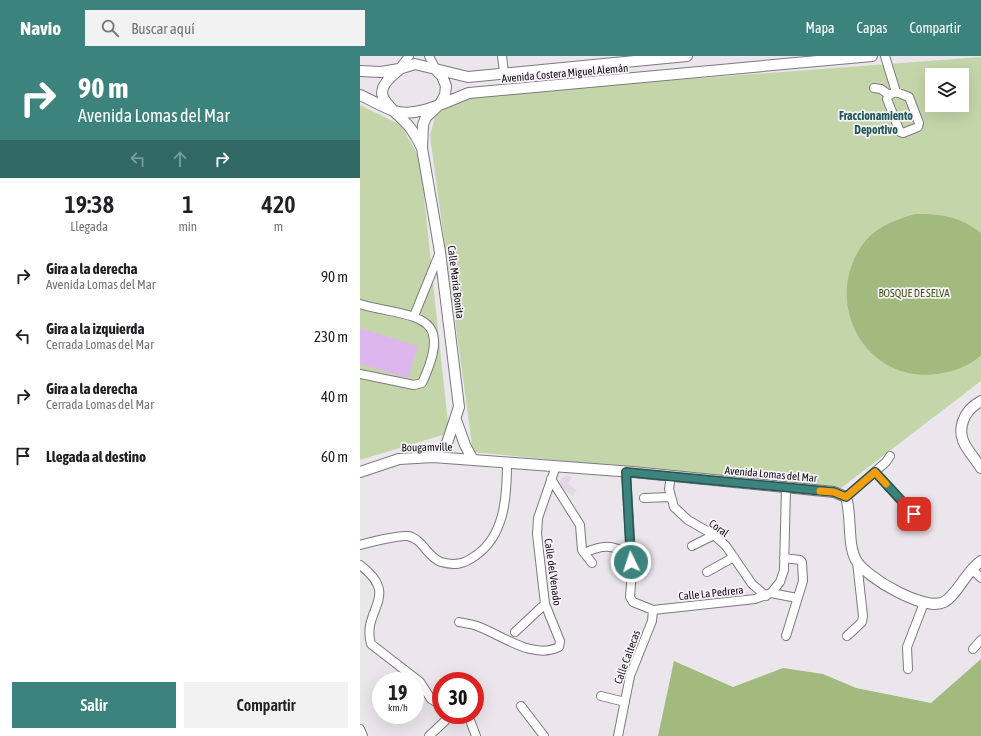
<!DOCTYPE html>
<html lang="es">
<meta charset="utf-8">
<style>
:root{--surface:#fff;--page:#f2f2f2;--text:#202124;--muted:#757577;--accent:#3c837d}
body{margin:0;font-family:"Asap Condensed",sans-serif;background:var(--page);color:var(--text);height:100vh;display:flex;flex-direction:column;font-size:15px;white-space:nowrap}
*{box-sizing:border-box;margin:0}
p{font-size:13px;color:var(--muted)}
.icon{flex:none;width:22px;height:22px;fill:none;stroke:currentColor;stroke-width:2;stroke-linecap:round;stroke-linejoin:round}
.map{position:relative;flex:1;overflow:hidden}
.drawer{display:flex;flex-direction:column;background:var(--surface);width:360px}
.drawer>*{flex:none}
.hud{background:#3c837d;color:#fff;overflow:hidden}
.buttons{position:absolute;left:565px;top:12px;display:grid;gap:8px}
.buttons a{display:grid;place-items:center;width:44px;height:44px;border-radius:0px;background:var(--surface);box-shadow:0 4px 16px #0002;font-size:20px}
.speed{position:absolute;left:12px;top:616px;display:flex;gap:8px;font-size:20px;font-weight:700;text-align:center}
.speed>*{display:grid;place-content:center;width:52px;height:52px;border-radius:50%;background:var(--surface);box-shadow:0 4px 16px #0002;line-height:1}
.speed small{font-size:10px;font-weight:400}
.speed .limit{border:6px solid #d22;background:#fff;color:#111}
.pin{position:absolute;display:grid;place-items:center;width:34px;height:34px;color:#fff;margin:-17px;border-radius:8px;box-shadow:0 2px 6px #0006}
.me{position:absolute;width:44px;margin:-22px;rotate:356deg;stroke-linejoin:round;filter:drop-shadow(0 0 3px #0008)}
.turn{display:flex;align-items:center;gap:14px;height:84px;padding:0 12px;font-size:18px}
.turn .icon{width:52px;height:52px;stroke-width:2.5}
.turn b{display:block;font-size:28px;line-height:34px}
.lanes{display:flex;align-items:center;height:38px;padding:0 12px;background:#0003;justify-content:center;gap:20px;direction:ltr}
.lanes .off{opacity:.35}
.eta{display:flex;justify-content:space-evenly;align-items:center;height:68px;text-align:center}
.eta b{font-size:24px;font-weight:600;line-height:28px}
.primary-button{display:flex;gap:8px;margin-top:auto;padding:8px 12px}
.primary-button a{flex:1;height:46px;border-radius:0px;background:var(--accent);color:#fff;font-size:16px;font-weight:600;line-height:46px;text-align:center}
.primary-button a+a{background:var(--page);color:var(--text)}
ul{padding:0;list-style:none}
li{display:flex;align-items:center;gap:12px;height:60px;padding:0 12px}
li div{flex:1}
li b{display:block;font-size:15px}
li em{font-style:normal}
header{display:flex;align-items:center;gap:24px;box-sizing:border-box;height:56px;padding:0 20px;background:var(--accent);color:#fff}
header strong{font-size:19px}
nav{display:flex;gap:22px;margin-inline-start:auto;font-size:14px}
.search{width:280px;height:36px;background:var(--page);display:flex;align-items:center;gap:10px;box-sizing:border-box;padding:0 14px;border-radius:0px;color:var(--muted);font-size:15px}
main{display:flex;flex:1;min-height:0}
.map>svg:first-child{display:block}
.built{fill:#e1d8e4}
.green{fill:#c4d6a9;fill-rule:evenodd}
.forest{fill:#a2ba7d}
.building{fill:#deb6ee}
.lines{fill:none;stroke-linecap:round;stroke-linejoin:round}
.minor-casing{stroke:#7d797f;stroke-width:10}
.major-casing{stroke:#7d797f;stroke-width:12}
.minor{stroke:#fff;stroke-width:8}
.major{stroke:#fff;stroke-width:10}
.route-casing{stroke:#275551;stroke-width:10}
.route{stroke:#3c837d;stroke-width:7}
.slow{stroke:#f59e0b;stroke-width:7}
.labels{text-anchor:middle;dominant-baseline:central;stroke-width:3.5;stroke-linejoin:round;paint-order:stroke}
.street-label{font-size:11px;fill:#100f11;stroke:#f8f3f9}
.park-label{font-size:11px;fill:#425817;stroke:#f8f3f9}
.neighbourhood-label{font-size:12px;font-weight:bold;fill:#225b56;stroke:#f8f3f9}
</style>
<header>
<strong>Navio</strong>
<div class="search"><svg class="icon" aria-label="search" viewBox="0 0 24 24"><circle cx="10" cy="10" r="6"/><path d="M15 15l6 6"/></svg>Buscar aquí</div>
<nav><a>Mapa</a><a>Capas</a><a>Compartir</a></nav>
</header>
<main>
<section class="drawer">
<div class="hud">
<div class="turn"><svg class="icon" aria-label="right" viewBox="0 0 24 24"><path d="M7 20v-9h11M14 6l5 5-5 5"/></svg><div><b>90 m</b>Avenida Lomas del Mar</div></div>
<div class="lanes"><svg class="icon off" aria-label="left" viewBox="0 0 24 24"><path d="M17 20v-9H6M10 6l-5 5 5 5"/></svg><svg class="icon off" aria-label="ahead" viewBox="0 0 24 24"><path d="M12 20V5M6 11l6-6 6 6"/></svg><svg class="icon" aria-label="right" viewBox="0 0 24 24"><path d="M7 20v-9h11M14 6l5 5-5 5"/></svg></div>
</div>
<div class="eta">
<div><b>19:38</b><p>Llegada</p></div>
<div><b>1</b><p>min</p></div>
<div><b>420</b><p>m</p></div>
</div>
<ul>
<li><svg class="icon" aria-label="right" viewBox="0 0 24 24"><path d="M7 20v-9h11M14 6l5 5-5 5"/></svg><div><b>Gira a la derecha</b><p>Avenida Lomas del Mar</p></div><em>90 m</em></li>
<li><svg class="icon" aria-label="left" viewBox="0 0 24 24"><path d="M17 20v-9H6M10 6l-5 5 5 5"/></svg><div><b>Gira a la izquierda</b><p>Cerrada Lomas del Mar</p></div><em>230 m</em></li>
<li><svg class="icon" aria-label="right" viewBox="0 0 24 24"><path d="M7 20v-9h11M14 6l5 5-5 5"/></svg><div><b>Gira a la derecha</b><p>Cerrada Lomas del Mar</p></div><em>40 m</em></li>
<li><svg class="icon" aria-label="arrive" viewBox="0 0 24 24"><path d="M6 21V4h12l-3 4 3 4H6"/></svg><div><b>Llegada al destino</b></div><em>60 m</em></li>
</ul>
<div class="primary-button"><a>Salir</a><a>Compartir</a></div>
</section>
<div class="map">
<svg width="621" height="680" viewBox="0 0 621 680">
<rect width="100%" height="100%" fill="#eae6ec"/>
<path class="built" d="M207,419L212,422L208,428L217,434L213,440L197,429L203,421Z"/>
<path class="green" d="M621,1V325L481,432L113,396L70,80L75,61L96,43L117,39ZM572,19H602V49H572Z
M0,49L41,69L60,103L89,377L0,404Z"/>
<path class="forest" d="M555,158C582,158 599,160 621,177V299C610,310 593,316 577,318C502,328 459,240 507,183C520,169 538,163 555,158Z
M621,603V680H298L314,605L373,631L423,612L463,618L496,632L571,647Z"/>
<path class="building" d="M0,272L58,290L48,322L0,308Z"/>
<g class="lines">
<defs>
<path id="minor" d="M69,0L76,14
M142,0L144,17
M525,0L536,36
M39,13L49,0
M514,32L521,33L529,39
M536,36L549,41L559,67L558,71L543,77L540,76L527,43L529,39Z
M0,248C53,263 96,254 62,327L54,329L0,318
M54,260L80,196
M266,416L272,515L270,541L273,546L293,554L395,543L411,537L420,526L424,514L426,432
M515,416L555,460
M311,420L309,433L314,451L328,464L354,479L366,490L392,528L406,540
M191,423L220,469L222,494L232,507
M486,441L526,406L530,400
M284,442L311,441
M0,489C10,486 39,479 48,480C63,483 67,501 81,506C95,510 104,508 115,500C145,480 147,440 147,407
M332,490L354,479
M224,497C244,488 251,489 270,498
M424,502L440,504L442,506L443,525L426,580
M0,509C42,541 1,553 11,588L60,626L71,643L81,649
M612,513L621,522
M347,516L374,501
M411,537L437,542
M99,566C105,567 112,568 117,570C142,579 172,604 199,591L200,585L185,548L177,478L178,462L196,410
M155,576L185,548
M487,580L502,566L503,560L497,506
M613,593L621,584
M548,613L547,591L564,547
M241,640L265,646
M161,650L184,680
M108,659L116,680
M0,673L3,680
M69,680L85,665L88,659
M258,680L270,620L292,565L293,554"/>
<path id="major" d="M39,14C9,37 24,45 45,66C53,73 57,83 62,92
M0,15L21,16L39,13L55,8L108,21L327,0
M0,39C11,44 23,51 34,55C58,62 87,45 109,37L512,0
M621,345C612,350 606,356 603,365C596,385 611,396 621,412
M96,364L105,389L113,404
M73,401L87,387L99,351L80,196L62,92L63,69L66,61L80,48L85,39L86,30L82,20L76,14
M0,416L39,403L73,401L273,416L474,436L486,441C492,460 487,488 496,504C505,521 565,556 584,546C597,539 607,514 621,505"/>
</defs>
<use href="#minor" class="minor-casing"/>
<use href="#major" class="major-casing"/>
<use href="#minor" class="minor"/>
<use href="#major" class="major"/>
</g>
<g class="lines">
<defs>
<path id="route" d="M271,506L266,416L474,436L486,441L515,416L554,458"/>
</defs>
<use href="#route" class="route-casing"/>
<use href="#route" class="route"/>
<path class="slow" d="M460,435L474,436L486,441L515,416L526,428"/>
</g>
<g class="labels">
<g class="street-label">
<text transform="translate(205 17) rotate(-5)">Avenida Costera Miguel Alemán</text>
<text transform="translate(96 226) rotate(83)">Calle María Bonita</text>
<text transform="translate(67 391) rotate(-1)">Bougamville</text>
<text transform="translate(411 418) rotate(5)">Avenida Lomas del Mar</text>
<text transform="translate(359 472) rotate(36)">Coral</text>
<text transform="translate(193 516) rotate(82)">Calle del Venado</text>
<text transform="translate(351 537) rotate(-6)">Calle La Pedrera</text>
<text transform="translate(267 601) rotate(-70)">Calle Caltecas</text>
</g>
<g class="park-label">
<text x="554" y="237">BOSQUE DE SELVA</text>
</g>
<g class="neighbourhood-label">
<text x="516" y="60">Fraccionamiento<tspan x="516" dy="14">Deportivo</tspan></text>
</g>
</g>
</svg>
<div class="buttons">
<a><svg class="icon" aria-label="layers" viewBox="0 0 24 24"><path d="M12 4l9 5-9 5-9-5zM3 14l9 5 9-5"/></svg></a>
</div>
<div class="speed"><div>19<small>km/h</small></div><div class="limit">30</div></div>
<div class="pin" style="left:554px;top:458px;background:#d93025"><svg class="icon" aria-label="arrive" viewBox="0 0 24 24"><path d="M6 21V4h12l-3 4 3 4H6"/></svg></div>
<svg class="me" style="left:271px;top:506px" viewBox="-20 -20 40 40"><circle r="17" fill="#3c837d" stroke="#fff" stroke-width="3"/><path d="M0-11L8 9 0 5-8 9z" fill="#fff"/></svg>
</div>
</main>
